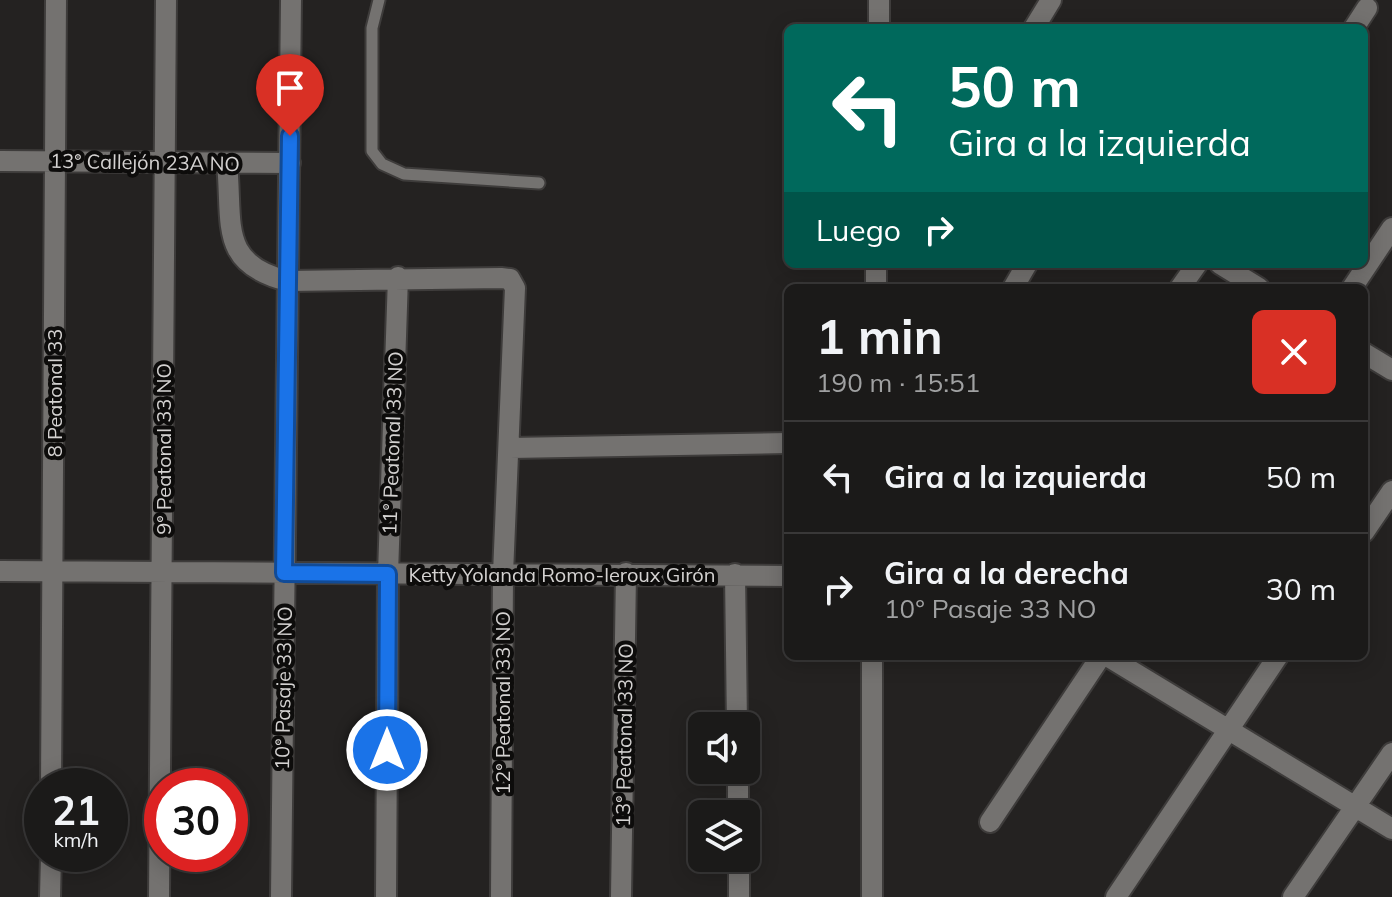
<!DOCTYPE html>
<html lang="es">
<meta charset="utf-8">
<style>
:root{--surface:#1b1a19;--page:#282726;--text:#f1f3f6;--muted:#a0a1a2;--line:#393838}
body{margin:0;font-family:Mulish,sans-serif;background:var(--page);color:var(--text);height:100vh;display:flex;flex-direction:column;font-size:30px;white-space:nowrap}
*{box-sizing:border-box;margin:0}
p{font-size:26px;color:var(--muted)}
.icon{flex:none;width:44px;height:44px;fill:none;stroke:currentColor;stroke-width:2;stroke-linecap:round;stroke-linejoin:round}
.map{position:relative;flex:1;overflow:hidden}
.side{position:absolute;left:784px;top:284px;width:584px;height:376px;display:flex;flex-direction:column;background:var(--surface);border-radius:12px;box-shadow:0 4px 20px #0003,0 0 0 2px var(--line)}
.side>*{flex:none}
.banner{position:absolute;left:784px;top:24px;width:584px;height:244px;border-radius:12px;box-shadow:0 4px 20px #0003,0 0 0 2px var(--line);background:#00695c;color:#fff;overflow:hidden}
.controls{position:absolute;left:688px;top:712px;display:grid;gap:16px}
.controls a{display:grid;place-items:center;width:72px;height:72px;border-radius:12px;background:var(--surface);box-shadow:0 4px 20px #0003,0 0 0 2px var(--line);font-size:40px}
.speed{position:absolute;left:24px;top:768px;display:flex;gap:16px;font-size:40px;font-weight:700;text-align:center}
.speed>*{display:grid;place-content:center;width:104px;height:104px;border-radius:50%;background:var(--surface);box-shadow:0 4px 20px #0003,0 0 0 2px var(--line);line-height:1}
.speed small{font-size:20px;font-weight:400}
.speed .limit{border:12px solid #d22;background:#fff;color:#111}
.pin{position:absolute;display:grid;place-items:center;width:68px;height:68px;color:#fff;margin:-82px -34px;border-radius:50% 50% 50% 0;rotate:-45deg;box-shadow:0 0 8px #0007}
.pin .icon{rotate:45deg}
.me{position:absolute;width:88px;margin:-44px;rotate:0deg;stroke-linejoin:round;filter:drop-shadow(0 0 6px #0008)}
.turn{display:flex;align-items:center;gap:28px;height:168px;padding:0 32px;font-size:36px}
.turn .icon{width:104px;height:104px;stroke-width:2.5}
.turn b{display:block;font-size:56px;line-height:68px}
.then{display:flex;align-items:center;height:76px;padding:0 32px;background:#0003;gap:16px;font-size:30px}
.round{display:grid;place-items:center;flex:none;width:84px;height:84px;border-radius:12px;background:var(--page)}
.summary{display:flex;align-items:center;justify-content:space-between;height:136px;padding:0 32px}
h1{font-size:48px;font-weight:700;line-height:60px}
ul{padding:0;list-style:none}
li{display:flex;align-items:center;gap:24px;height:112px;padding:0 32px;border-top:2px solid var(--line)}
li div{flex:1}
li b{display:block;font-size:30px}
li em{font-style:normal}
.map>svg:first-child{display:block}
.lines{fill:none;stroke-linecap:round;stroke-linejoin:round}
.lane-casing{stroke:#3e3c3b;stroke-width:15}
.street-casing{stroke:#3e3c3b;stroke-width:24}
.lane{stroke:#747270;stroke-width:11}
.street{stroke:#747270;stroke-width:20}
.route-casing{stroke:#114b97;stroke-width:20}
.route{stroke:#1a73e8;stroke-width:14}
.labels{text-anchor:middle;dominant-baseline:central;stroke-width:8;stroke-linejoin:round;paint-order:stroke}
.street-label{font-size:20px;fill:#d4d2d1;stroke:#0d0c0b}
</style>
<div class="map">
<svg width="1392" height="897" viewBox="0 0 1392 897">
<rect width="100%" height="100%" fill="#242221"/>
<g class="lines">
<defs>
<path id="lane" d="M379,0L372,28V151L382,164L404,174L539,183"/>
<path id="street" d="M879,28V0
M1034,28L1051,0
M1354,28L1367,8
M0,161L290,163
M227,163C233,224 218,264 288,281L501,278L510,279L515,288L503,574L501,897
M1220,264L1259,288
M876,288V264
M1013,288L1027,264
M1180,288L1197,264
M1352,288L1392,228
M1364,353L1392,370
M510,448L788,443
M1364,532L1392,491
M0,571L788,576
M735,574L737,726
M1107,656L1392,829
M738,770V814
M51,786L56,0
M990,822L1101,656
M739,858V897
M50,897L51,854
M159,897L166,0
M281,897L291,0
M386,897L388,574L398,277
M621,897L626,573
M872,897V656
M1116,897L1278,656
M1293,897L1392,753"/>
</defs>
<use href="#lane" class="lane-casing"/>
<use href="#street" class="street-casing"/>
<use href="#lane" class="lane"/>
<use href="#street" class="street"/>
</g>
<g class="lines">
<defs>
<path id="route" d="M290,136L284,573L388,574L387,750"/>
</defs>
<use href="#route" class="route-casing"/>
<use href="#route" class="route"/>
</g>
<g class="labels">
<g class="street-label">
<text transform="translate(145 162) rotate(1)">13° Callejón 23A NO</text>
<text transform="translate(54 393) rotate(-90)">8 Peatonal 33</text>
<text transform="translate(392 443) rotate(-88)">11° Peatonal 33 NO</text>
<text transform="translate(163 449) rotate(-90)">9° Peatonal 33 NO</text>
<text x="562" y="574">Ketty Yolanda Romo-leroux Girón</text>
<text transform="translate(283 688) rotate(-89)">10° Pasaje 33 NO</text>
<text transform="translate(502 703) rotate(-90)">12° Peatonal 33 NO</text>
<text transform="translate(624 735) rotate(-89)">13° Peatonal 33 NO</text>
</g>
</g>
</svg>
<div class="controls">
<a><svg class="icon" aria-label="sound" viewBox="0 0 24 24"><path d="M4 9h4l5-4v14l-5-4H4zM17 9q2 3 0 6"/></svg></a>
<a><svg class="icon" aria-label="layers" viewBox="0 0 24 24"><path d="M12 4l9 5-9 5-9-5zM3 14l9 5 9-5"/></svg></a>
</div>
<div class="speed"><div>21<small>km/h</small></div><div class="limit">30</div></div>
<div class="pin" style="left:290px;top:136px;background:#d93025"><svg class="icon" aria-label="arrive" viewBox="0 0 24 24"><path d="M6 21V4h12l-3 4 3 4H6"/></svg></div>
<svg class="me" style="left:387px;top:750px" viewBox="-20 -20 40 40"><circle r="17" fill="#1a73e8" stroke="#fff" stroke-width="3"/><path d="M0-11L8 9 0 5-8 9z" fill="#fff"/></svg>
<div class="banner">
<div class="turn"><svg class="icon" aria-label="left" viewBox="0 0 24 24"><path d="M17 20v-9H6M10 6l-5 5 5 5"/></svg><div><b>50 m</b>Gira a la izquierda</div></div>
<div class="then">Luego<svg class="icon" aria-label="right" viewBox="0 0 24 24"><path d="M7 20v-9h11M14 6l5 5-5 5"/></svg></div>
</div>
<section class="side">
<div class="summary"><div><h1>1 min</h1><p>190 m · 15:51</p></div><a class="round" style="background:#d93025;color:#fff"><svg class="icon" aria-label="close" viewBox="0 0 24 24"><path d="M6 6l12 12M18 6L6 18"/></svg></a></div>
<ul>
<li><svg class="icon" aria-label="left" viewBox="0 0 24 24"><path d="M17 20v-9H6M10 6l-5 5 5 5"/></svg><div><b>Gira a la izquierda</b></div><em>50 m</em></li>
<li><svg class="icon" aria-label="right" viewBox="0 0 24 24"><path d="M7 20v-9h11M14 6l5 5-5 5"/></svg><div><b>Gira a la derecha</b><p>10° Pasaje 33 NO</p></div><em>30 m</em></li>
</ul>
</section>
</div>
